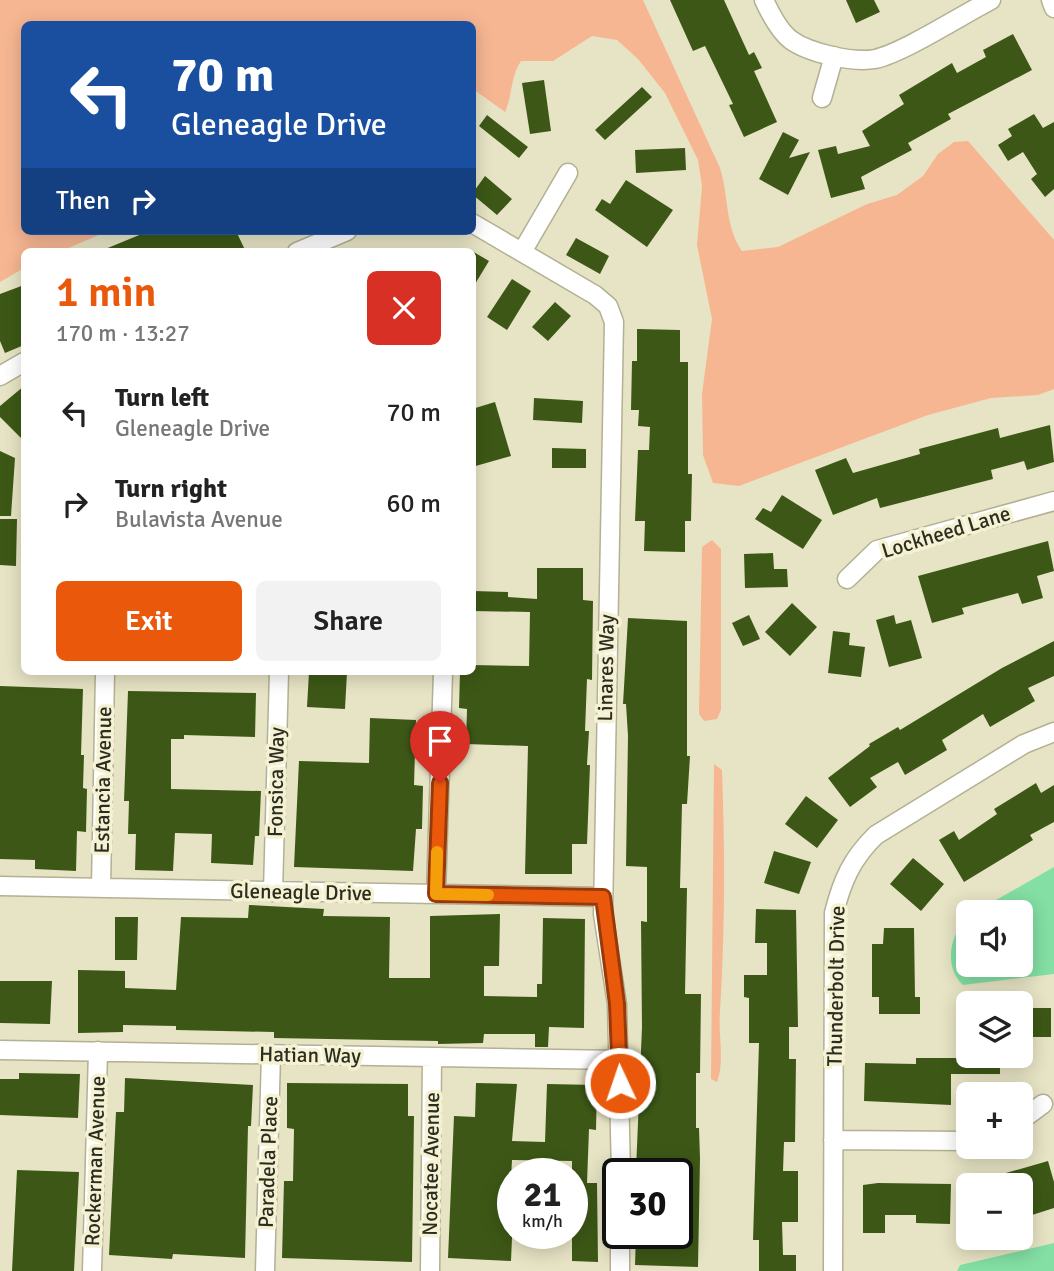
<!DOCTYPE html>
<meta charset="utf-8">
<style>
:root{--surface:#fff;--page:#f2f2f2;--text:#222;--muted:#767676;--accent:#ea580c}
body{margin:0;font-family:Signika,sans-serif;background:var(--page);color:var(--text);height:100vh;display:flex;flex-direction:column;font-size:26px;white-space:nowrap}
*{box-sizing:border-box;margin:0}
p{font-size:23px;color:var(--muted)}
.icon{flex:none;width:38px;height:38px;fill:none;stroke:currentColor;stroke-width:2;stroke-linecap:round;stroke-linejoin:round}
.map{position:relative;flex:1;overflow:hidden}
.sheet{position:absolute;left:21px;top:248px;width:455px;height:427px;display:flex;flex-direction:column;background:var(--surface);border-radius:10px;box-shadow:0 4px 18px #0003}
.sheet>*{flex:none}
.guide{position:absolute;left:21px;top:21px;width:455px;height:214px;border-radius:10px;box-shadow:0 4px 18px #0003;background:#1a4fa0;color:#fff;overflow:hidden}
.buttons{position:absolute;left:956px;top:900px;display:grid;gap:14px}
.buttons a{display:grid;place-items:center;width:77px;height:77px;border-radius:10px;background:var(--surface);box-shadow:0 4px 18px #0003;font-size:35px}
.speed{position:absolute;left:497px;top:1158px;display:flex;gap:14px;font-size:35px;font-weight:700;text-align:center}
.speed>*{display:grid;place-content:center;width:91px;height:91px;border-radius:50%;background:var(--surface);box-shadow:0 4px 18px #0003;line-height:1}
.speed small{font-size:18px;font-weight:400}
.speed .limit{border:4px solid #111;border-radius:10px;background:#fff;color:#111}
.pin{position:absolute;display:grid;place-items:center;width:60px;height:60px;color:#fff;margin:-72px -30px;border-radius:50% 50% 50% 0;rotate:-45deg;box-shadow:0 0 7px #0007}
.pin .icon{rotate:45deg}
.me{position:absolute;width:77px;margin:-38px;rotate:357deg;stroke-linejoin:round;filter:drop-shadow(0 0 5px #0008)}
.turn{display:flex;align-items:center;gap:24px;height:147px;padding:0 35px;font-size:32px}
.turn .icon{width:91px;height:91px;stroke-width:2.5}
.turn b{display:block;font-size:49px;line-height:60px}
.then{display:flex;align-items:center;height:66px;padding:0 35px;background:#0003;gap:14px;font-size:26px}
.round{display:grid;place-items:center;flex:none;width:74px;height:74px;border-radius:10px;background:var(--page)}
.summary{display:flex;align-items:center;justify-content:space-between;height:119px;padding:0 35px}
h1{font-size:42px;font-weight:600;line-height:52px;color:var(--accent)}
.cta{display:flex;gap:14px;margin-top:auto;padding:14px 35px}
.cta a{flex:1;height:80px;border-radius:10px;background:var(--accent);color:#fff;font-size:28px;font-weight:600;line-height:80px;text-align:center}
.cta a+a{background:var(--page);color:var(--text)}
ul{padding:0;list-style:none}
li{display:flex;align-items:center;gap:21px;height:91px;padding:0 35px}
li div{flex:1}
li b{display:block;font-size:26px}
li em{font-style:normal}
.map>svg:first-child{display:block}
.green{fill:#f6b692}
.water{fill:#83dfa4}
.building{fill:#3d5816}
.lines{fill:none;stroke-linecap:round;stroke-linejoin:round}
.minor-casing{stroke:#b3b093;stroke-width:21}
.minor{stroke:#fff;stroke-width:18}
.route-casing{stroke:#983908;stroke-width:18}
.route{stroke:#ea580c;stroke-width:12}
.slow{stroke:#f59e0b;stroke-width:12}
.labels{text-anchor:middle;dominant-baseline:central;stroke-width:7;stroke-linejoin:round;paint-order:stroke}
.street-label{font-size:21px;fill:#2d2c20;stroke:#f4f2d2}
</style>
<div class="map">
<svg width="1054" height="1271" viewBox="0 0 1054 1271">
<rect width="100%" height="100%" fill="#e7e4c5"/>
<path class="green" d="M0,0H643L720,168C729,197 725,227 742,251L778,247L867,204L897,195L923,176L938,154L954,142L968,141L1054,240V389L1038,395L991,398L928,415L739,486L713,483L703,455L702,394L712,319L697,245L702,186L698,160L665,93L638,59L617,40L592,36L553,61H521C510,77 513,95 505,112L473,89L472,24H24V231H108L59,252H24V268L0,282Z
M712,540L721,549V710L717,719L704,721L699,714L702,547Z
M714,764L722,770C725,851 725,932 720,1012C718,1035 725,1061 717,1082L711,1079Z"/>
<path class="water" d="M1054,867V974L963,985C943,967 950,933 968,917V964H1020V912H975Z
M1054,1243V1271H957L960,1265Z"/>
<path class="building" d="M670,0H724L749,55L754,52L762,68L754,71L777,122L744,137L729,105L733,104L705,46L693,51Z
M846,0H874L880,12L856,23Z
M1013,34L1032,70L948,114L951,119L908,143L912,150L861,177L865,189L831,198L818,150L836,146L838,154L870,146L862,131L904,104L899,95L952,63L957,73L986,57L983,50Z
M544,80L551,131L530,134L522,83Z
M642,87L652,97L605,140L595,130Z
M1034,114L1043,128L1054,122V189L1045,197L1031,179L1037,174L1023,152L1008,161L998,145L1012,136L1008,129Z
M487,115L528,147L519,158L479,126Z
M783,132L799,140L789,158L810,152L788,195L759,179Z
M685,148L686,170L636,173L635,150Z
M485,176L512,199L497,215L472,194Z
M626,180L673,210L647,247L595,210L602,199L610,204Z
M149,231H236L246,252H98Z
M576,238L609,256L600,274L566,255Z
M472,251L489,261L472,289Z
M512,279L531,291L507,330L487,317Z
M24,285V345L5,353L0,341V294Z
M555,302L571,316L548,341L532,327Z
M637,329L680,330V362H688V474H692L691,521H685V552L644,551L645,521H635L638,450H649L650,427L638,426L639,410H631L632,361H637Z
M24,386V441L0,417V406Z
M534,398L583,401L582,423L533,420Z
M495,402L511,456L472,467V409Z
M1050,425L1054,462L1027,470L1024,461L991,470L993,479L880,508L877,498L833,515L815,470L846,458L853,473L920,454L919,449L998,428L1000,438Z
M552,448L586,449V468H552Z
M0,451L15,458L11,516H0Z
M782,495L822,520L803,549L755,519L763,508L771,512Z
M0,519H17L16,566L0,565Z
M1048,541L1054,571L1037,576L1043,598L1022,604L1018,593L962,608L964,614L932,623L918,576Z
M773,553L774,569H787L788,587L745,588L744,554Z
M537,568H583V600L593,601L592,680L587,679L585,731H589L587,765H590L587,844H572V874H525L528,746L466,744L467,709L459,708L460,672H472V665L529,666L530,612L473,611V591L508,592V597L537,599Z
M792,603L817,627L790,656L765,632Z
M749,615L760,639L743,646L732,623Z
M894,615L896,624L911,620L922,658L889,667L876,620Z
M628,618L687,621V756H690L687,804H682L680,888H687L685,994H701L700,1073H696V1128H699L700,1158L698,1267L635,1265L636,1234H677V1171L636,1170L642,1027L641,921L647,922V867L626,866L628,736L626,704H623Z
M833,631L850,633L849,645L865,647L861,677L828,673Z
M1054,641V676L1028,688L1035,701L990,727L983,714L942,740L947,750L905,775L898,762L870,778L877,787L850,807L828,778L870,746L869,744L898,727L900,730L1002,668Z
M309,672H347L345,709L307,707Z
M0,686L83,689L81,755H84L83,788L87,789L86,832L77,831L76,871L35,869V860L0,859Z
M128,691L256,693L255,737L184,735V739H171V789L261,791L259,836H255L253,865L211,863L212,834L175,833L173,871L135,870L136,834H128L129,801H124Z
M370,718L416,720L414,785L423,786L422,829H416L413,871L294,867L299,761L369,763Z
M1036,783L1041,793L1054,785V822L1030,835L1033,840L964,882L939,840L954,831L959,840L997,814L994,809Z
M806,796L838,820L817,848L785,824Z
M774,851L811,862L799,894L764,883Z
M913,858L944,884L921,911L890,884Z
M249,905L324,909L323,916L390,917L389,978H430V916L500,914L499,966H484V996L537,997V984H542L543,918L585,919L584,1028L549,1027L548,1047H535V1034H484L483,1043L438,1044V1041L274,1038V1032L176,1030V1026L123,1025V1032L78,1033V970L125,971V988L176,990L181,917L248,918Z
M756,909L796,910L798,1027H789V1059H796L795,1142H784L783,1171H798V1222H782L783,1255H796V1271H759V1240H753L759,1043H749V998L744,997V975H767V943H755Z
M115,917H138L137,960H115Z
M884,928H914L915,997H920V1014H879V997H872V944H883Z
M0,981H52L50,1024L0,1023Z
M1020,1008H1051V1037H1020Z
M966,1055H1000V1074H951V1105L864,1101L865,1063L916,1064V1058H966Z
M19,1073L80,1074L78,1118L0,1115V1079H19Z
M125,1078L253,1085L251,1126H248L245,1258L173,1254L172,1259L109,1255L116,1112H124Z
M287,1083L408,1084V1116H414L412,1262L282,1258L284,1181H293L294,1129L287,1128Z
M476,1083L517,1084L512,1141L545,1142L547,1084L597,1085L596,1130L589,1129L587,1183H597L598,1262L572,1261V1161L512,1160L509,1215H513L511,1261L448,1258L454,1116L475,1117Z
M1048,1161L1054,1182V1208L1029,1216L1020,1185H978V1181Z
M17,1170L79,1172L74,1271H12Z
M878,1183L951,1184L950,1224L916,1223V1215H885V1233H863V1185Z"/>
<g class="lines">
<defs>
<path id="minor" d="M764,0C770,13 779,31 791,40C809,53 853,63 875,59C903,53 962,15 991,0
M1051,0L1054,8
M822,98L834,56
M472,223L595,295L608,306L614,322L603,914L617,1004L621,1174
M297,252L347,231
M522,252L568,173
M0,376L24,362
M847,579L877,550L1054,501
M0,886L603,897
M101,888L105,672
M273,892L279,672
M436,894L443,672
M0,1050L620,1060
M1020,1121L1043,1104
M833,1140L968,1141
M92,1271L98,1051
M265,1271L271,1054
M430,1271L432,1057
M620,1271V1234
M833,1271L834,913C842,881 852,858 876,835L1024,744L1054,732"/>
</defs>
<use href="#minor" class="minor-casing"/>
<use href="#minor" class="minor"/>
</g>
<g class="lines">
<defs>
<path id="route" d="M440,783L436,894L603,897L617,1004L620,1083"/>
</defs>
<use href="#route" class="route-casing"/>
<use href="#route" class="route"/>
<path class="slow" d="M437,852L436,894L488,895"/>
</g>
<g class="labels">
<g class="street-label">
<text transform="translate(946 532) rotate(-17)">Lockheed Lane</text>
<text transform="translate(606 668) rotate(-89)">Linares Way</text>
<text transform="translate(103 780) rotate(-89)">Estancia Avenue</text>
<text transform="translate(276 782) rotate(-89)">Fonsica Way</text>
<text transform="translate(301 892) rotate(1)">Gleneagle Drive</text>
<text transform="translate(836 986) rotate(-89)">Thunderbolt Drive</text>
<text transform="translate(310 1055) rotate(1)">Hatian Way</text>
<text transform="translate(95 1161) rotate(-88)">Rockerman Avenue</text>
<text transform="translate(268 1162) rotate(-88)">Paradela Place</text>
<text transform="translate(431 1164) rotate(-89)">Nocatee Avenue</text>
</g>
</g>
</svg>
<div class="buttons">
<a><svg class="icon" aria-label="sound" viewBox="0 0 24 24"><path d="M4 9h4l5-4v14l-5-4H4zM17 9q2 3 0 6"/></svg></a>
<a><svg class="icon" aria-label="layers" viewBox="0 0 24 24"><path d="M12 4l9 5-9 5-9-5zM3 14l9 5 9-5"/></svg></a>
<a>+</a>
<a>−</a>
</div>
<div class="speed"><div>21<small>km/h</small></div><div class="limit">30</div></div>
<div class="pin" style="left:440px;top:783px;background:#d93025"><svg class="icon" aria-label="arrive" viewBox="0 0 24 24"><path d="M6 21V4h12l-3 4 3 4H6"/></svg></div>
<svg class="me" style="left:620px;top:1083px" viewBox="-20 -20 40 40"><circle r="17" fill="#ea580c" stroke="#fff" stroke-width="3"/><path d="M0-11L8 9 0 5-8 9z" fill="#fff"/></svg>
<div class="guide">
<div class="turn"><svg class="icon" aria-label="left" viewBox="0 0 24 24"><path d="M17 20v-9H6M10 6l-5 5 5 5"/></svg><div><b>70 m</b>Gleneagle Drive</div></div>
<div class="then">Then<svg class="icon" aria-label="right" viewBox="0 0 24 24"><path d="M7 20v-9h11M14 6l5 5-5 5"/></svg></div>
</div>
<section class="sheet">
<div class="summary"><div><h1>1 min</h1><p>170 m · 13:27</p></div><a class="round" style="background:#d93025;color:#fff"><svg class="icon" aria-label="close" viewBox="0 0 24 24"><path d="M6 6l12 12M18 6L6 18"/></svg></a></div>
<ul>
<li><svg class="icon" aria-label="left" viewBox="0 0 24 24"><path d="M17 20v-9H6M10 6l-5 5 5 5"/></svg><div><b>Turn left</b><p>Gleneagle Drive</p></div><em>70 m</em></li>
<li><svg class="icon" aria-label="right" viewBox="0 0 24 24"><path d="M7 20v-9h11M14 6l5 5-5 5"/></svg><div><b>Turn right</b><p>Bulavista Avenue</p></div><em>60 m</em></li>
</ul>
<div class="cta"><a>Exit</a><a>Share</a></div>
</section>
</div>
